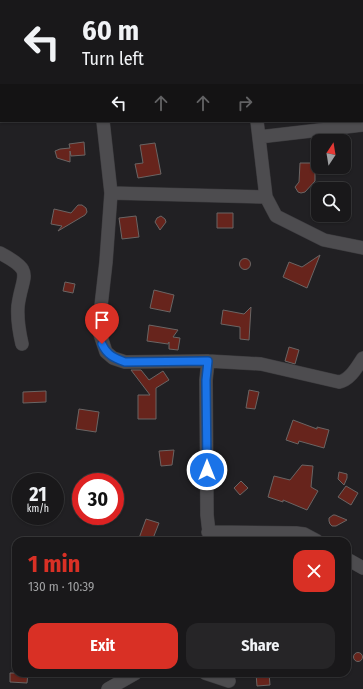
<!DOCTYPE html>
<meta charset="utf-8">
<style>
:root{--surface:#19181a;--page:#262527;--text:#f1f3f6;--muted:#9fa0a2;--line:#373739;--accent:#d93025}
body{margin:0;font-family:"Fira Sans Condensed",sans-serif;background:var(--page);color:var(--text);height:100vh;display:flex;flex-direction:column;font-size:15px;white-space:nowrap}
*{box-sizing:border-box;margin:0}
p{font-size:13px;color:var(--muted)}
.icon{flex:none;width:22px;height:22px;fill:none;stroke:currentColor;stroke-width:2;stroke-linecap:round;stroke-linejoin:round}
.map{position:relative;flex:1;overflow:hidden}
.details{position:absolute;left:12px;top:537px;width:339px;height:140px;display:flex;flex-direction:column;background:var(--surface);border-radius:12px;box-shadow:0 1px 3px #0004,0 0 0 1px var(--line)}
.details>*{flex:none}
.top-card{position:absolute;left:0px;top:0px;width:363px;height:122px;box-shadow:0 1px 3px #0004,0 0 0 1px var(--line);background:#19181a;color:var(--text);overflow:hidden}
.needle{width:26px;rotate:12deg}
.controls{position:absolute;left:311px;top:134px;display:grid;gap:8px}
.controls a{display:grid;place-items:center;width:40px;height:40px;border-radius:8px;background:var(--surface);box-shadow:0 1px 3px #0004,0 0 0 1px var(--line);font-size:20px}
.speed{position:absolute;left:12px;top:473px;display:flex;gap:8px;font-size:20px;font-weight:700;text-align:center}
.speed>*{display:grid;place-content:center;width:52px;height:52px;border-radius:50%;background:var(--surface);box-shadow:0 1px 3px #0004,0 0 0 1px var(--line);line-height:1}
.speed small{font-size:10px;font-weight:400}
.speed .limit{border:6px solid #d22;background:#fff;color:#111}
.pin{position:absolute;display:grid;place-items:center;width:34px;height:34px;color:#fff;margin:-41px -17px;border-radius:50% 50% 50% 0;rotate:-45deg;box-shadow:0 0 4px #0007}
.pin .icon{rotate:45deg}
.me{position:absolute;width:44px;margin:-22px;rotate:0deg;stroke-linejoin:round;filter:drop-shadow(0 0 3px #0008)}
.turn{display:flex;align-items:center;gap:14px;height:84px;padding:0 16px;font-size:18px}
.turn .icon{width:52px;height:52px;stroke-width:2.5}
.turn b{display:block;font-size:28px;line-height:34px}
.lanes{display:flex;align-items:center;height:38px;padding:0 16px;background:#0003;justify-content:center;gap:20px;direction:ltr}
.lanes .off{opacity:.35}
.round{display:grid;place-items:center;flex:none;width:42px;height:42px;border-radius:12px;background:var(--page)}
.summary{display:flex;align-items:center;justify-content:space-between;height:68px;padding:0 16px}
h1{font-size:24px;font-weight:700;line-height:30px;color:var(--accent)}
.primary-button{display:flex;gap:8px;margin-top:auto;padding:8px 16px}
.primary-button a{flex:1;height:46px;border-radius:12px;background:var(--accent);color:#fff;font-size:16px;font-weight:700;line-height:46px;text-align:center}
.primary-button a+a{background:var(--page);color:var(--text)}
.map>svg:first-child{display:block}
.building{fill:#67241c;stroke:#6a6564}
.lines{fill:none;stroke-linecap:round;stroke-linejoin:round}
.minor-casing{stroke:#3c3b3e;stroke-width:14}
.minor{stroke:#4d4c4f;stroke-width:13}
.route-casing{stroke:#114b97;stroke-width:10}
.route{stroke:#1a73e8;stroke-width:7}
</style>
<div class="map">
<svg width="363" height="689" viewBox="0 0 363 689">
<rect width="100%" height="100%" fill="#212023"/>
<path class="building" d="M84,142L85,155L71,156L70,151V162L57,158L55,151L60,149L70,148L69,144Z
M155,143L161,174L138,178L135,164L143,163L140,145Z
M300,163H315V181L305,192L301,193L298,192L295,187L299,182Z
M78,205H82L86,208L87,212L85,215L58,231L62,226L51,224L54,209L71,213Z
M217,213H233V228H217Z
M136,216L139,237L122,239L119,218Z
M161,216L165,219L166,222L160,230L155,222L157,218Z
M320,255L307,288L283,277L289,262L302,267Z
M239.5 264a5.5 5.5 0 1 1 11 0a5.5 5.5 0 1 1-11 0Z
M65,282L75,284L73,293L63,291Z
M154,290L174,295L170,312L150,308Z
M251,307L249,340L240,339V327L221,324L223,310L244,314Z
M149,325L178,330L173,337L180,338L178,350L169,349V342L168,344L147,341Z
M289,347L299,350L295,364L285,361Z
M131,370H141L149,380L163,371L169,380L156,388V419H138V395H150Z
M249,390L259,392L255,409L246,408Z
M46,391V402L23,403V392Z
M79,409L99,412L96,432L76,429Z
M293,420L317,429V427L329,430L324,448L299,441L298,444L286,440Z
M174,450L172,465L161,466L159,451Z
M302,465L313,466L311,487L318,491L307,510L283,500V502L268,497L274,476L290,480Z
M339,472L347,474V478L344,485L338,479Z
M241,481L248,488L240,495L234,488Z
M346,486L358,493L351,505L338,497Z
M333,515H335L347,520L336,526H332L330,524L329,521V518Z
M146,519L159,523L152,541H138Z
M353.5 657a4.5 4.5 0 1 1 9 0a4.5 4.5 0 1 1-9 0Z
M10,673H28L27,683L10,682Z
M256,673H269L270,685L257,686Z"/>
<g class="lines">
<defs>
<path id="minor" d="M238,0V1
M362,35H363
M0,114H1
M103,121L111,193L106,262L101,306L100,334L106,352L113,358L125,362L208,361L261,364L339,382C350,380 357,367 363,358
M257,121L266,197L276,216L324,240L363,248
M259,137L363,125
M111,193L266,197
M0,253C36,272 22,274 18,306C17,319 19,331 22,344
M208,361L206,380L207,515L210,541
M208,532L296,533L304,534L317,541
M347,559L363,568
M205,673L229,681
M108,689L136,673"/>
</defs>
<use href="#minor" class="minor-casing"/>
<use href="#minor" class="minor"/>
</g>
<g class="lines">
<defs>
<path id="route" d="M102,344C107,355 114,358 125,362L208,361L206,380L207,470"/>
</defs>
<use href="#route" class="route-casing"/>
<use href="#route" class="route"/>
</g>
</svg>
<div class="controls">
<a><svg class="needle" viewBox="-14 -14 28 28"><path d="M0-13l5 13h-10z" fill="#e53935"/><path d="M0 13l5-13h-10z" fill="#9fa0a2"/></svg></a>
<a><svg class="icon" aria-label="search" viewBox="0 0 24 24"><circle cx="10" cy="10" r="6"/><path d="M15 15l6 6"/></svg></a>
</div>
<div class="speed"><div>21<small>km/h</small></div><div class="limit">30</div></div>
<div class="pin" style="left:102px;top:344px;background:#d93025"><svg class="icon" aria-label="arrive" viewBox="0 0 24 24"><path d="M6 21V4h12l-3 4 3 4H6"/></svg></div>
<svg class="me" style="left:207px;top:470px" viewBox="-20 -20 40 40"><circle r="17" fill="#1a73e8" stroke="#fff" stroke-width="3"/><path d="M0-11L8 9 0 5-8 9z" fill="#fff"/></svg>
<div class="top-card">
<div class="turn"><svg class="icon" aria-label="left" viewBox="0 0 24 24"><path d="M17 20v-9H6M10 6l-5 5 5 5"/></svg><div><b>60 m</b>Turn left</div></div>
<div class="lanes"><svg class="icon" aria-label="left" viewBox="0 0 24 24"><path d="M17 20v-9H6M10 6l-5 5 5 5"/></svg><svg class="icon off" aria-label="ahead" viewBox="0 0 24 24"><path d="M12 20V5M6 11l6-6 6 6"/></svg><svg class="icon off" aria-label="ahead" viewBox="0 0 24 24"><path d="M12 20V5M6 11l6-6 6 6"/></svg><svg class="icon off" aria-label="right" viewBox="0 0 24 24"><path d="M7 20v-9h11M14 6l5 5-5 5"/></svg></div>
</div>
<section class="details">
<div class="summary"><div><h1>1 min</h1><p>130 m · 10:39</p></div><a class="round" style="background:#d93025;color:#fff"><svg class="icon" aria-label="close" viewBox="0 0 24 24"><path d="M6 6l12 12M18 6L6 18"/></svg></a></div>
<div class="primary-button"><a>Exit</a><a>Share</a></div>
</section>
</div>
